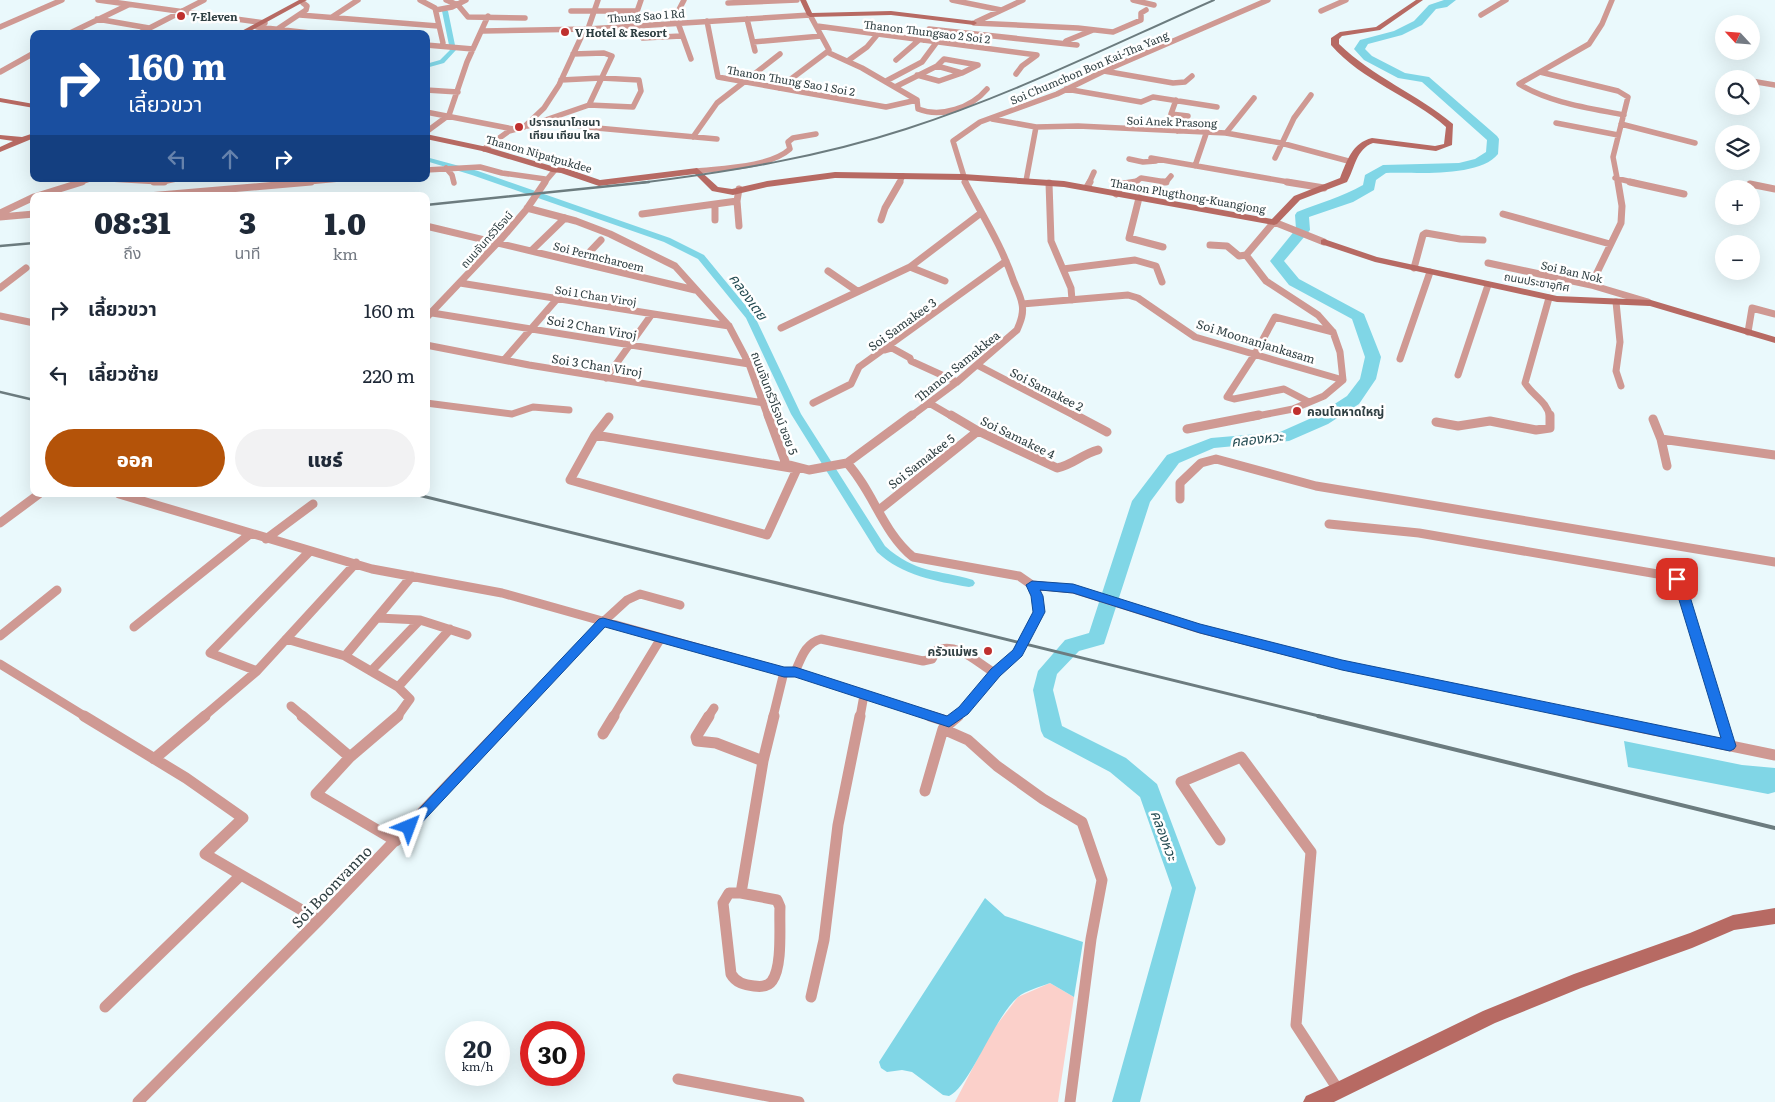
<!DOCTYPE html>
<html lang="th">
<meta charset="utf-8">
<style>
:root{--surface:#fff;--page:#f2f2f3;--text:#1f2937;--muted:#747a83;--accent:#b45309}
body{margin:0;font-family:Literata,"Noto Sans Thai",serif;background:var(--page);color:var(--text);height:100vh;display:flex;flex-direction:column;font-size:19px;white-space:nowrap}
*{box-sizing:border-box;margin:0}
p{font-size:16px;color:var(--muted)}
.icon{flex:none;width:28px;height:28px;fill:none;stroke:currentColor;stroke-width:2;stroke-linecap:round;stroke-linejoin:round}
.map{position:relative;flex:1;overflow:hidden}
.sheet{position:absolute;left:30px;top:192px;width:400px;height:305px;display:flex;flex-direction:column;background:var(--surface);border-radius:10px;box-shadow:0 5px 20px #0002}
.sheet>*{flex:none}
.top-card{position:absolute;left:30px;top:30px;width:400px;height:152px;border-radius:10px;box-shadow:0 5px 20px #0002;background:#1a4fa0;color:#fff;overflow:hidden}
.needle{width:32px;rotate:296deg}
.buttons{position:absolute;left:1715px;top:15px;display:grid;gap:10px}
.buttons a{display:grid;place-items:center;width:45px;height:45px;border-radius:50%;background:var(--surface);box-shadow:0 5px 20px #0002;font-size:25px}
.speed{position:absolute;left:445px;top:1021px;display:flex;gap:10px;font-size:25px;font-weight:700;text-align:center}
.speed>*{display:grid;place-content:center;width:65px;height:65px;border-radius:50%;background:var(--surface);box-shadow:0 5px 20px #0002;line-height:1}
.speed small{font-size:12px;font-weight:400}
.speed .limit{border:8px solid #d22;background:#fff;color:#111}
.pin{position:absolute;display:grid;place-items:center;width:42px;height:42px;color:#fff;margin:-21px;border-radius:10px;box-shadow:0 2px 8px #0006}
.me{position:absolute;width:55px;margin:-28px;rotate:44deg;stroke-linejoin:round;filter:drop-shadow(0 0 4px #0008)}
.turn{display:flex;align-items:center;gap:18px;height:105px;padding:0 15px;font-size:22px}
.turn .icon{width:65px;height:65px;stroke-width:2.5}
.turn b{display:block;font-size:35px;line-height:42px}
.lanes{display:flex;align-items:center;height:48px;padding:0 15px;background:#0003;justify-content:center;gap:25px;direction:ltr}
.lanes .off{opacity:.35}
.eta{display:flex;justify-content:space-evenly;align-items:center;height:85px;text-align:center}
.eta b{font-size:30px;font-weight:800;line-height:35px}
.cta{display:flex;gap:10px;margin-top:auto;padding:10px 15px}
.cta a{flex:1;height:58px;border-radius:30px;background:var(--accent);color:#fff;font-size:20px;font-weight:800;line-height:58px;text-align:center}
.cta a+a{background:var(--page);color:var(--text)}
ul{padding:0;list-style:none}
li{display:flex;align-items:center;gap:15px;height:65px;padding:0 15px}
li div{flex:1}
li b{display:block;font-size:19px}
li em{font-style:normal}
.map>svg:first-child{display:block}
.green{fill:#fbd0ca}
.water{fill:#80d6e6}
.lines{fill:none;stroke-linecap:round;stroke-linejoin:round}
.canal{fill:#80d6e6;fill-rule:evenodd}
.river{fill:#80d6e6;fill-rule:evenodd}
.street-far3{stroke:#cf9993;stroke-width:5.5}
.street-far2{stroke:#cf9993;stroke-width:7}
.street-far1{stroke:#cf9993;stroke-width:9}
.street{stroke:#cf9993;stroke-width:11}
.secondary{fill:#b76a63;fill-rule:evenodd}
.rail-far3{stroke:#6c7c7f;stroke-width:2}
.rail-far2{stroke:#6c7c7f;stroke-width:2.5}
.rail-far1{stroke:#6c7c7f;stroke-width:3}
.rail{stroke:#6c7c7f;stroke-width:4}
.route{fill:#1a73e8;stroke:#114b97}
.poi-dot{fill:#bf302e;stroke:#fff;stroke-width:2}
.labels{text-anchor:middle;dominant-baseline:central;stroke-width:5;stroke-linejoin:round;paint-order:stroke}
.far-street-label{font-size:11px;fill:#2f3f42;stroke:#fff}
.far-poi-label{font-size:11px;font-weight:bold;fill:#2f3f42;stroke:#fff;text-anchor:start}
.street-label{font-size:12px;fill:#2f3f42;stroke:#fff}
.poi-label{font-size:12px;font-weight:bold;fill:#2f3f42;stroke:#fff;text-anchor:start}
.water-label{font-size:14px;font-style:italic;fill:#224a51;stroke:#fff}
.near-street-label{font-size:15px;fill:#2f3f42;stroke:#fff}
</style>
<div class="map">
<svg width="1775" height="1102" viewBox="0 0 1775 1102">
<rect width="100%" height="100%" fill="#eaf9fc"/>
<path class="green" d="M1050,983L1074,997L1058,1102H955L992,1031L1018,997Z"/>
<path class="water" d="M1624,741L1742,765L1775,768V792L1768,794L1628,767Z
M985,898L1005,916L1083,942L1074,997L1050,983C1040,987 1025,991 1018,997C994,1017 970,1087 949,1096L943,1095L912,1072L902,1070L887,1072L881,1068L879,1062Z"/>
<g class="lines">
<path class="canal" d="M445,9L448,11L456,50L444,63L426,68V64L440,60L450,50L442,11Z
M426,157L478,171L670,238L704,255L755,317L801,414L885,546C916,574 937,569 973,580L975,583L973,586L969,587C935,581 903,576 877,552L791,414L746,318L698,259L664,242L472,175L426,161Z"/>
<path class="river" d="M1444,0H1456L1447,7L1436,9L1422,25L1402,35L1368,44L1365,49L1372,56L1405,73L1429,77L1497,136L1499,139L1498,154C1479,178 1415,172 1386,173L1376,180L1374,190L1353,202L1309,217L1310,230L1284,261L1299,279L1364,314L1381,357L1376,379L1359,404L1328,424L1289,441L1214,448L1179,463L1150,502L1104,644L1079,651L1057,674L1053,690L1062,726L1126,758L1157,784L1196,888L1140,1102H1112L1172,888L1140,797L1110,772L1044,737L1041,731L1033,690L1038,671L1065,640L1089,633L1132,501L1167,455L1211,438L1280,432L1316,416L1347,396L1360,379L1365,357L1352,319L1289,285L1270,261L1296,229L1295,215L1297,212C1319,203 1342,197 1363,185L1365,175L1383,165L1459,163L1475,159L1486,152L1487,140L1422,82L1398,78L1364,60L1354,49L1360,40L1394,31L1414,21L1429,5Z"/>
<path class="street-far3" d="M98,0L265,23
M420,0L435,8L443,43L442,46
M446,0L458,5L468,17L525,18
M952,0L1001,10
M1133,0L1154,5
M1612,0L1602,24L1589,44L1519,84C1550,103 1589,108 1624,115
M728,3L797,0
M436,10L452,7L466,0
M571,11H636
M1321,11L1346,0
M300,15L438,26
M1481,15L1506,0
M332,17L358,0
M97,19L149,28
M747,19L755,51
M707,21L718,77L886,107L917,100
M976,22L1023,0
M672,23L684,0
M678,23L691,59
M974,23L1078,28L1113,32L1141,20V13L1146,10
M632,26L641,0
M817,26L1037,55L1022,66L1016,74
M0,27L62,0
M257,27L319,34
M276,30L306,10L307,6L303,3
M483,31L588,29L810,15L829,50L827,52L862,68L917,100
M68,34L128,5
M138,34L204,0
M643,38L681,36
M923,40L929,29L1077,45
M1066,41L1093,30
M753,42L821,36
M426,45L473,49
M849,60L867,47L877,35
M896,60L919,40
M937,66L962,73L978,65
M1104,71L1173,83L1185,82L1192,76
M0,72L34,53
M1540,72L1618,91L1628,97L1613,157L1618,183
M917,75L939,81L962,73
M1726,77L1736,79
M561,80L601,78L639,80L641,91L633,107L589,105
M886,81L922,62L936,43
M1751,81L1775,85
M895,87L937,66L944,59L978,65
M779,88L827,52
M1066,89L1141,102L1153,97L1217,107
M426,90L458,92
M917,100L918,109C941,118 971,108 987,89
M1176,100L1171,114L1188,116L1177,131
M426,112L513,129
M555,118L570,124L586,127L717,139
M992,119L1036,127L1078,126L1226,133L1281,143L1352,162
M1556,123L1618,135
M1621,124L1695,143
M528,126L589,105L612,56L604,53L573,54
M426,132L449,115L467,62L488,16
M1226,133L1254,98
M693,137L717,103L780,54
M484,149L509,131L524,127L544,108L559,85L583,33L588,29L598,0
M1151,158L1294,183
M1275,158L1294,118L1311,95
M1129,159L1143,162L1156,161
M1195,166L1207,131
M446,168L452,175L454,183
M426,170L480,167L502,173L545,179
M697,171C724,168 770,167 790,149L788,142L793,138L816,134
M1615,178L1636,183
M110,179L162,182L176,179
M1026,181L1036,127
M78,183L90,179
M296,183L339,179
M544,183L555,170
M899,183L903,176
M966,183L953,141L980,122L1057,94L1104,71L1268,0
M1089,183L1094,172
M1134,183L1141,178L1166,182L1171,176"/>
<path class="street-far2" d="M154,182H164
M1163,182H1166
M1287,182L1324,188
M1630,182L1684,194
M1049,183L1051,241L1071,288L1072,300
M1750,184L1775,189
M1087,187L1090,182
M739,189L737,201L739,226
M1116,194L1123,184L1136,182
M37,196L82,182
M148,196L311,182
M1139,198L1129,238L1163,247
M715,204V220
M527,208L576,221L610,234L675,266L729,326L749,364L768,417
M0,213L34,197
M642,214L737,201
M1503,214L1610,244
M0,217L34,214
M881,220L885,208L900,182
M426,226L695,290
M1210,245L1227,246L1239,256L1246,255
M532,250L565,218
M580,262L601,240
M1488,263L1591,285L1648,302
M910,267L945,281
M1414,268L1423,235L1426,233L1460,239L1483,240
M1063,269L1135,260L1156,266L1162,282
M828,271L857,291
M460,283L729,326
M1591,285L1621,223L1622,206L1618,182
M0,288L26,268
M1549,298L1525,383C1533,396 1547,401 1550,417
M1616,302L1620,342L1616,371L1621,386
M1022,304L1128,295L1138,298L1195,337L1343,380
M426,312L749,364
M0,316L34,323
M426,318L502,238L526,210L545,182
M781,328L910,267L981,213
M1748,332L1752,308L1775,314
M426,345L529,365L764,403
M885,350L892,348L910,358L911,361L957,382
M1400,359L1430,272
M504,360L557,299
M977,365L1077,417
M1458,375L1488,285
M606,378L652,314
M1309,402L1284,389L1234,399L1227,397L1255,354L1275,317L1333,332
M426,403L512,414L533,407L569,410
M813,403L851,384L859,367L1006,261
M929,403L953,417
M910,417L957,382L1017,330C1021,321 1024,313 1022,304C1021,297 1017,289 1014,282C1002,246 982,215 965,182
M1252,417L1293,409L1324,396L1343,380L1340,352L1333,332L1318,315L1266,281L1246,255L1274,222L1324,242"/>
<path class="street-far1" d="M768,415L786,464L809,470L847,463C873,491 883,533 913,557L1019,576L1032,585L1037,596L1039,612L1017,653L995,673L957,717
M951,415L978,431L1057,468C1073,465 1082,454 1098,450
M1075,415L1107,432
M1653,419L1661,439L1667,466
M1436,422L1458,426L1490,421L1536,430L1550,428V415
M1187,429L1259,415
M595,435L797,469L767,535L570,480Z
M595,435L609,417
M1661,439L1775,455
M847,463L912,415
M119,494L372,569L502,593L784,672H795L934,717
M1180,499V483L1201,463L1216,459L1316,486L1775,562
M879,510L978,431
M0,523L39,494
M1329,524L1419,533L1675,577L1682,590L1721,717
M266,539L313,504
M1032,585L1073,589L1200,629L1342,665L1592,717
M378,618L420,620L467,635
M134,627L250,534
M0,636L57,590
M286,639L345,656L398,687L410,699L397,717
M345,656L412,576
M0,664L86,717
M257,671L210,653L309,552
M371,671L420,620
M795,672C801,659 805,643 821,639L923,661L932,659L937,650C959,642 977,663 995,673
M398,687L450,629
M291,706L304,717
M203,717L257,671L356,563
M512,717L603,622L627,600L640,594L680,605
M613,717L661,638
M708,717L714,708
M773,717L784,672
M860,717L864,695"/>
<path class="street" d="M84,716L186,778L243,818L205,854L319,920
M302,716L350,757
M709,716L696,737L697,741L716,743L763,761
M930,716L949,722
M958,716L943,729L968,740L997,766L1043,799L1082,822L1102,880L1091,939L1070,1102
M1586,716L1775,755
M1720,716L1729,745
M603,734L614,716
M154,759L205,716
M925,791L943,729
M1220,840L1181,782L1241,757L1311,852L1296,1025L1339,1091
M396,841L316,794L350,757L398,716
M729,893H741L777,900L780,907C779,925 783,966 772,981C768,987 761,987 754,986C745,985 736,983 731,974L723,903Z
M741,893L763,761L774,716
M811,997L824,940L838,825L860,716
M105,1007L241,875
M678,1079L799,1102
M138,1102L319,920L514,716"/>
<path class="secondary" d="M299,0H307L245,34H236Z
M800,0H806L812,13L891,11L974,21L977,23L974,25L891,15L810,17L807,15Z
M1416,0H1423L1380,30L1342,36L1339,39V44C1373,77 1417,94 1453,124L1452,145L1436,151L1373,143C1356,149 1355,168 1347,182L1300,200L1277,224L1274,225L1064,187L963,180L835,178L767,187L733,195L712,191L695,174L599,186L561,173L552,172L482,151L426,139V134L487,147L555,167L565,168L600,180L697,168L718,187L732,189L767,181L835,172L963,174L1064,181L1272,219L1294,196L1340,178C1347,161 1352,143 1372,138L1435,146L1444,144L1446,127C1411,96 1362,81 1331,45V38L1340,32L1376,27Z
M0,98L34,104V108L0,102Z
M34,133V138L0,152V147L13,141L0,139V135L22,137Z
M1324,239L1377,257L1557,296L1651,300L1775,337V343L1650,306L1557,302L1375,262L1321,244V240Z
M1775,908V924L1734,930L1692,948L1581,988L1495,1023L1334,1102H1303L1306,1096L1333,1084L1483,1011L1574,974L1690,933L1733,915Z"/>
<path class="rail-far3" d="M639,183C729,172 820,157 906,129C1012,95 1112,45 1214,0"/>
<path class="rail-far2" d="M426,205L649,182
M0,246L34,243
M0,392L34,400"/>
<path class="rail-far1" d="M414,494L1323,717"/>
<path class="rail" d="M1318,716L1775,828"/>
</g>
<path class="route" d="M1677,575L1681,576L1688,590L1736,746L1734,749L1730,751L1342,670L1200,633L1073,593L1040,590L1043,596L1045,612L1022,656L1000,676L968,714L949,727L795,677H784L605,627L414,831L409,833L404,831L402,827L599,619L603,618L784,667H795L947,716L959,707L991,669L1013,650L1033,612L1031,596L1026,585L1032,581L1073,584L1200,624L1342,660L1721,738L1676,590L1671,579Z"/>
<g class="poi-dot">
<circle cx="181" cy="16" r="5"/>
<circle cx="565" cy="32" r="5"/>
<circle cx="519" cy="127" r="5"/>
<circle cx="1297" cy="411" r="5"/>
<circle cx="988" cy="651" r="5"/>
</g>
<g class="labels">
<g class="far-street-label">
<text transform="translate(646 15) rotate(-4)">Thung Sao 1 Rd</text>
<text transform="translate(927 31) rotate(7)">Thanon Thungsao 2 Soi 2</text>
<text transform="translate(1089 67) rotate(-23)">Soi Chumchon Bon Kai-Tha Yang</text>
<text transform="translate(791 80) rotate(10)">Thanon Thung Sao 1 Soi 2</text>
<text transform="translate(1172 121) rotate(2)">Soi Anek Prasong</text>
<text transform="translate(539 153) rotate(16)">Thanon Nipatpukdee</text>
<text transform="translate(1188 195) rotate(10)">Thanon Plugthong-Kuangjong</text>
<text transform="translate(486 239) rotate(-48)">ถนนจันทร์วิโรจน์</text>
<text transform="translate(599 256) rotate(14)">Soi Permcharoem</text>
<text transform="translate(1572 271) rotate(13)">Soi Ban Nok</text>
<text transform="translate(1537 281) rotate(10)">ถนนประชาอุทิศ</text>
<text transform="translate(596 295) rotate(9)">Soi 1 Chan Viroj</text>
</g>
<g class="far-poi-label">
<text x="191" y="16">7-Eleven</text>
<text x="575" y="32">V Hotel &amp; Resort</text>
<text x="529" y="121">ปรารถนาโภชนา<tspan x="529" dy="13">เทียน เทียน ไหล</tspan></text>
</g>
<g class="street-label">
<text transform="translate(902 324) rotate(-36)">Soi Samakee 3</text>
<text transform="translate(592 327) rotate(10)">Soi 2 Chan Viroj</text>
<text transform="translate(1256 341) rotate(17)">Soi Moonanjankasam</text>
<text transform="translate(597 365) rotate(9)">Soi 3 Chan Viroj</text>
<text transform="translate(957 366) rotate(-39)">Thanon Samakkea</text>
<text transform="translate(1047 389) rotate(27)">Soi Samakee 2</text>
<text transform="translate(775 403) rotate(69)">ถนนจันทร์วิโรจน์ ซอย 5</text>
<text transform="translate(1018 437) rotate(26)">Soi Samakee 4</text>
<text transform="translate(921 461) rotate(-38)">Soi Samakee 5</text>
</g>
<g class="poi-label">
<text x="1307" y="411">คอนโดหาดใหญ่</text>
<text x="978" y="651" text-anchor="end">ครัวแม่พร</text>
</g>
<g class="water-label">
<text transform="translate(749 296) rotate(54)">คลองเตย</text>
<text transform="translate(1257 438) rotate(-6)">คลองหวะ</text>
<text transform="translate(1165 835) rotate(70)">คลองหวะ</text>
</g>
<g class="near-street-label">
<text transform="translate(331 886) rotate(-46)">Soi Boonvanno</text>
</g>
</g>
</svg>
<div class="buttons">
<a><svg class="needle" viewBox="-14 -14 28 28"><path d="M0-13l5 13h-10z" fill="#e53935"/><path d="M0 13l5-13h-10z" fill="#747a83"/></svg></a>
<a><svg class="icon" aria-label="search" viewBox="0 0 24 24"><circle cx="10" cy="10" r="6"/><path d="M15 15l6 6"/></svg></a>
<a><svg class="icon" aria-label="layers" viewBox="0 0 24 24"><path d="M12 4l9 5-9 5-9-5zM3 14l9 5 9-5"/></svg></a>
<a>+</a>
<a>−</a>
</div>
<div class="speed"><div>20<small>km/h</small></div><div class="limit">30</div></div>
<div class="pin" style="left:1677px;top:579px;background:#d93025"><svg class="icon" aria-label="arrive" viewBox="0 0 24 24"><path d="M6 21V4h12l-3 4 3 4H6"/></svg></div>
<svg class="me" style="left:409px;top:827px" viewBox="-20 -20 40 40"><path d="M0-17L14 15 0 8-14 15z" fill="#1a73e8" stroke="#fff" stroke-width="4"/></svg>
<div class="top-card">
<div class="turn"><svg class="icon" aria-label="right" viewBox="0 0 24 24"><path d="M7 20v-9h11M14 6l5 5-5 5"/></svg><div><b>160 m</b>เลี้ยวขวา</div></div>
<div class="lanes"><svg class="icon off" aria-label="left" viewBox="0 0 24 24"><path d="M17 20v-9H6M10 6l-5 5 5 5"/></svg><svg class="icon off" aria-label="ahead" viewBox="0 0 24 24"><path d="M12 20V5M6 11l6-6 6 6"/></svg><svg class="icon" aria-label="right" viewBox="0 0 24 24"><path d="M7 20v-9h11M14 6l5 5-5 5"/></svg></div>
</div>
<section class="sheet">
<div class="eta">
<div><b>08:31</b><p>ถึง</p></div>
<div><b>3</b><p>นาที</p></div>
<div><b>1.0</b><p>km</p></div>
</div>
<ul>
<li><svg class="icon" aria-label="right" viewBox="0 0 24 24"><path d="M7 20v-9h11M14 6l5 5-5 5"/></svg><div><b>เลี้ยวขวา</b></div><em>160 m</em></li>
<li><svg class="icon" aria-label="left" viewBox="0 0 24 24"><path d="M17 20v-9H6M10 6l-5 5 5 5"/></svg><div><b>เลี้ยวซ้าย</b></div><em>220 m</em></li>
</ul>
<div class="cta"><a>ออก</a><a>แชร์</a></div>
</section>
</div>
